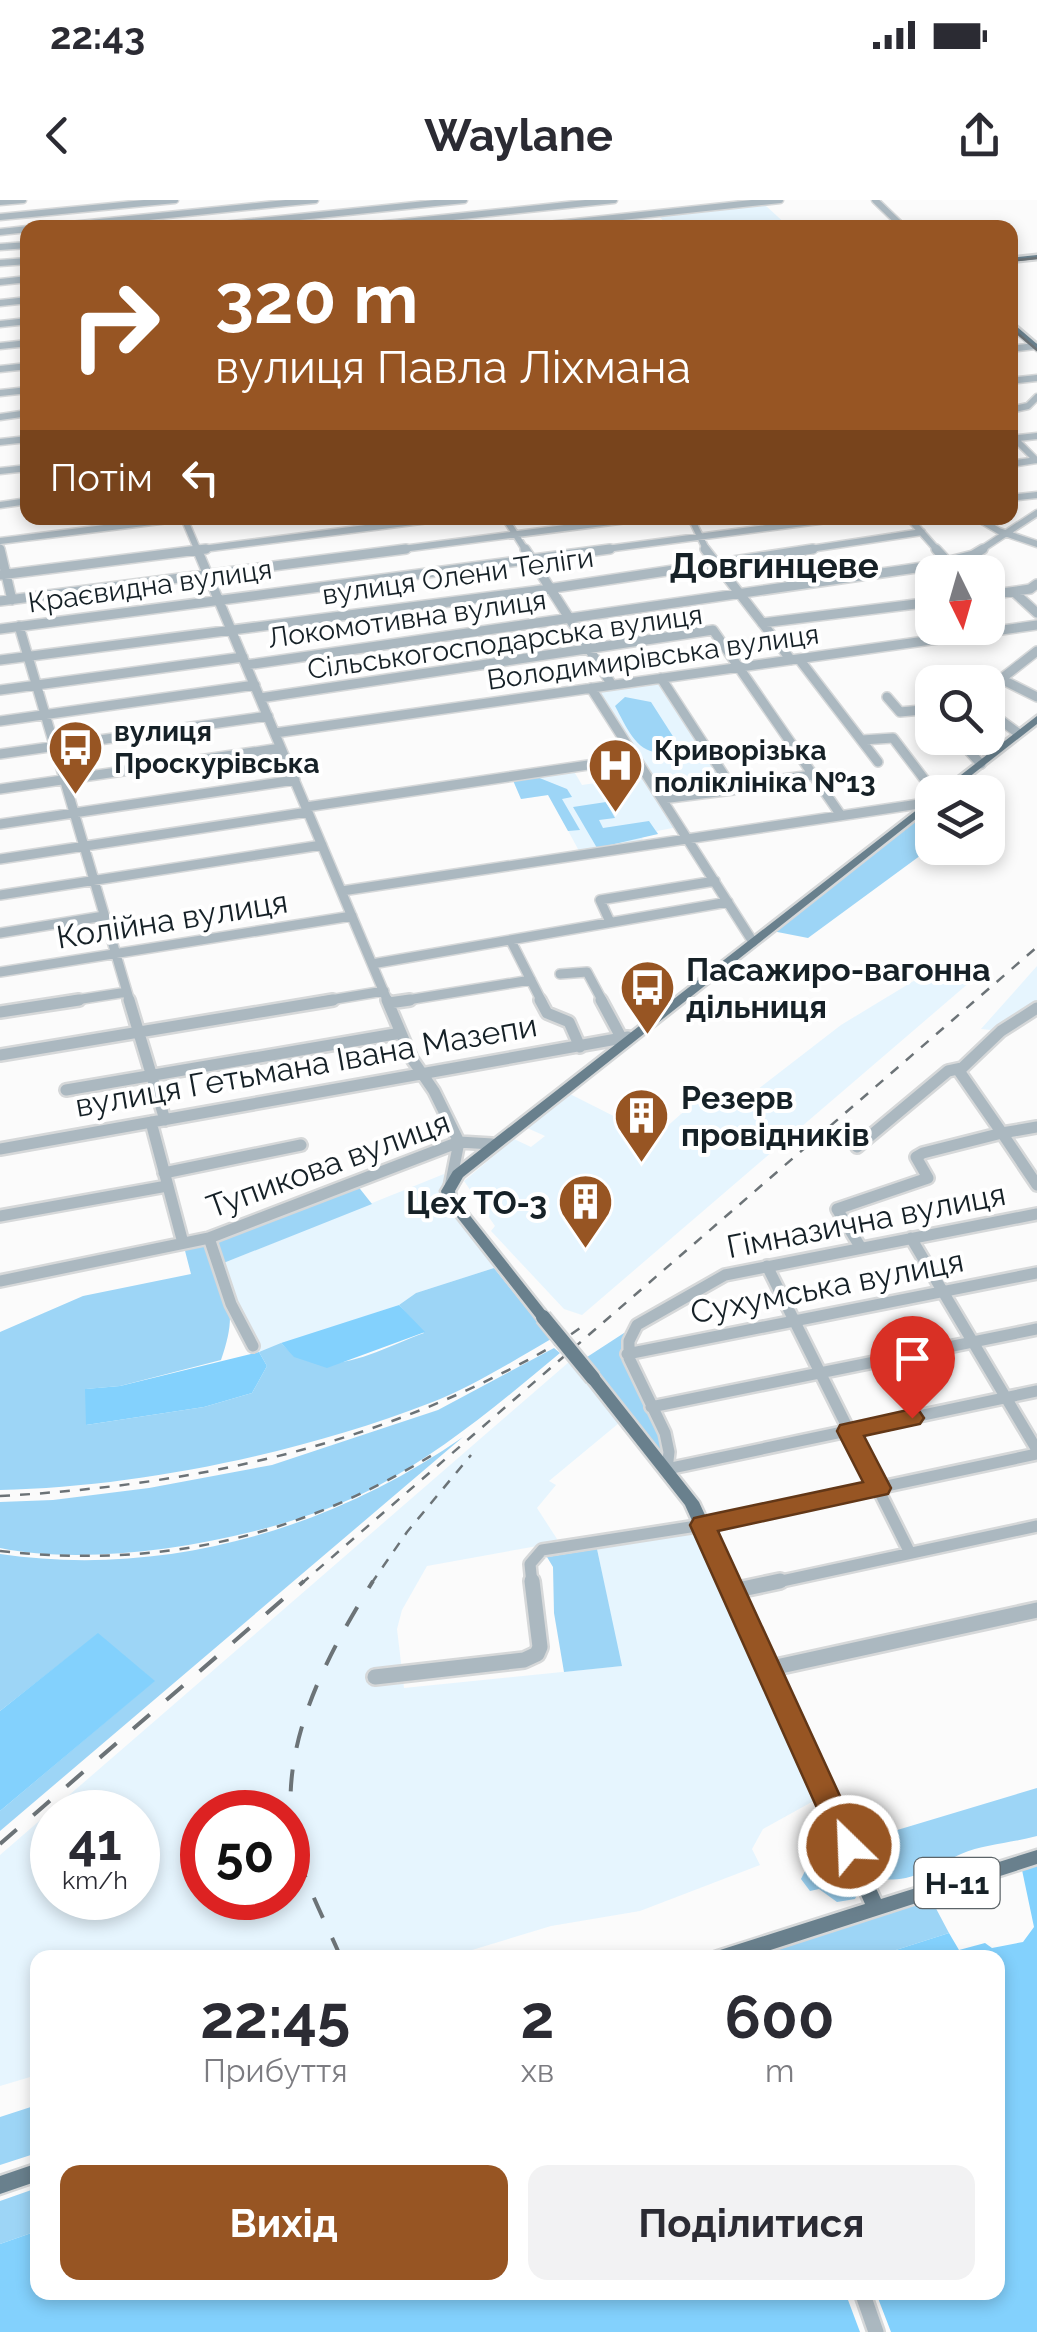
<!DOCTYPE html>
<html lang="uk">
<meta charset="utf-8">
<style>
:root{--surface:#fff;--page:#f2f2f3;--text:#2b2b33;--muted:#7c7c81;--accent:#975523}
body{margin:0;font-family:Raleway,sans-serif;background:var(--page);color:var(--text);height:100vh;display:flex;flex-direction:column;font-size:38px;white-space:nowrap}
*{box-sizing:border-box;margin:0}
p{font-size:32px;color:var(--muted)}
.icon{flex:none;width:55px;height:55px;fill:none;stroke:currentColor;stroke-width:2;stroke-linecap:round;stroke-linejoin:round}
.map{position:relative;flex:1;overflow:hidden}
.details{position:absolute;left:30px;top:1750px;width:975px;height:350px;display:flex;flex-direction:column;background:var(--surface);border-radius:20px;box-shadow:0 5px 15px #0003}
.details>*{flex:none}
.hud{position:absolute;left:20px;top:20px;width:998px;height:305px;border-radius:20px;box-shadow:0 5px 15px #0003;background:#975523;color:#fff;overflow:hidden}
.needle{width:65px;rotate:175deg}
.controls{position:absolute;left:915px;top:355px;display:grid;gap:20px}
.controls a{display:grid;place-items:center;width:90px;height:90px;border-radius:20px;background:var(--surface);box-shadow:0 5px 15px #0003;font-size:50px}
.speed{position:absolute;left:30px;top:1590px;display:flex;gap:20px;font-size:50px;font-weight:700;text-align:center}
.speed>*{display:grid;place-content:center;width:130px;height:130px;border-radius:50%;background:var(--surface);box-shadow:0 5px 15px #0003;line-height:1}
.speed small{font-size:25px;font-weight:400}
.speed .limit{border:15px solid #d22;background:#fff;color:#111}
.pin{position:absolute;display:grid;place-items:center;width:85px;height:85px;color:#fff;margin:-102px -42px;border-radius:50% 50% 50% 0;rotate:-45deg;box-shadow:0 0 10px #0007}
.pin .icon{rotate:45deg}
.me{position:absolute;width:110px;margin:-55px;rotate:336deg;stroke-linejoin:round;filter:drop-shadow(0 0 8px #0008)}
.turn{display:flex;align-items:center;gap:35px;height:210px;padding:0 30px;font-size:45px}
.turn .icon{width:130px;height:130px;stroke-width:2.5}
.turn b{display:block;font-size:70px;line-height:85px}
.then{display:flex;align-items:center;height:95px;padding:0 30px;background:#0003;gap:20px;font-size:38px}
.eta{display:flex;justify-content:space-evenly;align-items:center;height:170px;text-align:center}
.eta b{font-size:60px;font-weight:700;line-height:70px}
.cta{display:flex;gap:20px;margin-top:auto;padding:20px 30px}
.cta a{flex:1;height:115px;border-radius:20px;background:var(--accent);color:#fff;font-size:40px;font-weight:700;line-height:115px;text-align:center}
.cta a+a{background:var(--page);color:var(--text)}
.status{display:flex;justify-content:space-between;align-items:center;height:70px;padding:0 50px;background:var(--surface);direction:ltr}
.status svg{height:28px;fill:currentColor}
header{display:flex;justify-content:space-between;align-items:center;height:130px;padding:0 30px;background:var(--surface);font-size:45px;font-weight:700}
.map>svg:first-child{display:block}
.built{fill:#e6f5fe;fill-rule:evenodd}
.green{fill:#9dd5f6}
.forest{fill:#83d1fd}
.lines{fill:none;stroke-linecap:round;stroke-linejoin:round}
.minor-far3-casing{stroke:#d6d8d9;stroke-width:9}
.minor-far2-casing{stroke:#d6d8d9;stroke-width:12}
.minor-far1-casing{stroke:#d6d8d9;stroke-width:16}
.minor-casing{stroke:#d6d8d9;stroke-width:20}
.major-casing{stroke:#d6d8d9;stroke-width:5}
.minor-far3{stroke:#abb8c0;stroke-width:6}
.minor-far2{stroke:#abb8c0;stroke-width:9}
.minor-far1{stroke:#abb8c0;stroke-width:11}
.minor{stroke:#abb8c0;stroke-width:15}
.major{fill:#69808d;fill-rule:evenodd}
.tram{stroke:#6c7377;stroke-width:2.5}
.rail-far1{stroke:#6c7377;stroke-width:2.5;stroke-dasharray:10 10;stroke-linecap:butt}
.rail{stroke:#6c7377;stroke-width:4;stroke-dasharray:22 22;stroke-linecap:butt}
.major-bridge-casing{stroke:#d6d8d9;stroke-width:19;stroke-linecap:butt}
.major-bridge{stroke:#69808d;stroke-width:14}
.route{fill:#975523;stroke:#623717;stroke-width:2.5}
.labels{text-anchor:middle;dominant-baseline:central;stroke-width:8;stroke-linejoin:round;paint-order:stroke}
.far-street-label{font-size:28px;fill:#162127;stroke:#fff}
.far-poi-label{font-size:28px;font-weight:bold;fill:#162127;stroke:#fff;text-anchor:start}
.shield{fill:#fff;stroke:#5c6468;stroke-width:2.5}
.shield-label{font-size:30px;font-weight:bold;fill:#162127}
.street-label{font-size:32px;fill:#162127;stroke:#fff}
.poi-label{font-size:32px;font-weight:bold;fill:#162127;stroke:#fff;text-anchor:start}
.far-district-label{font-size:35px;font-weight:bold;fill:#162127;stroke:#fff}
</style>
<div class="status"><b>22:43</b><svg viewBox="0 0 49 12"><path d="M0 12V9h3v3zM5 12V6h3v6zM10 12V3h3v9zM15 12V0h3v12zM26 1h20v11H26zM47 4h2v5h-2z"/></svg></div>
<header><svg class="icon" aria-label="back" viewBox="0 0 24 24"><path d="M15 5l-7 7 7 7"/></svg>Waylane<svg class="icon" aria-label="share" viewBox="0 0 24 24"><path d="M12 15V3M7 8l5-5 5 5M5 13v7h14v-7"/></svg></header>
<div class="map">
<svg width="1037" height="2132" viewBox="0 0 1037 2132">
<rect width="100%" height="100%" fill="#fbfbfb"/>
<path class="built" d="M765,5L789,27H669L659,16Z
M661,478L733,590L662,599L591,488Z
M572,568L582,585L644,576L678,627L657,631L658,634L642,637L643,641L579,651L549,595L521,599L512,578Z
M1037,766V808L1001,831L981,829Z
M935,768L951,774L960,769L977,776L582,1115L564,1109L491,1031L495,1026L464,981L514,939L531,947L545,936L525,927L568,893L655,937L707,891L740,903L841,825Z
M444,974L445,999L494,1068L416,1093L399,1105L259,1152L251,1147L216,1066Z
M569,1162L619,1223L549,1281L556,1285L537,1308L557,1339L554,1343L427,1366L402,1410L397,1429L404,1488L621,1466L597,1349L699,1333L819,1598L763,1629L752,1649L760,1665L640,1711L551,1726L449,1757L38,1758L37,1875L0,1886V1655ZM52,1612H138V1698H52ZM202,1612H288V1698H202Z"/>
<path class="green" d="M625,497L651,502L676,541L674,548C641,564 628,530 615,506Z
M532,575L567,589L572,597L562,599L580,630L568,631L548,595L521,599L512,578Z
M932,600V647L808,738L767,730Z
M606,602L615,618L599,620L603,628L649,621L658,634L597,648L573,607Z
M353,980L372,1004L216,1066C232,1105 235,1119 221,1160L120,1186L86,1189V1225L204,1207L252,1193L267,1166L259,1152L281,1143C319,1187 379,1149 424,1133L399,1105L416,1093L494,1068L551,1139C513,1161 472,1187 430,1203C301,1253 139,1287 0,1290V1132L83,1096L191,1074L183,1043Z
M624,1133L625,1156L667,1247V1261L584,1159Z
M554,1148L560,1153C501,1202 442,1252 374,1288C279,1337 105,1370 0,1348V1302L53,1300L149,1288L272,1265L438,1210Z
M463,1237L0,1631V1611L154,1481L98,1434L0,1511V1354C163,1378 330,1330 463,1237Z
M597,1349L622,1466L564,1472L554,1413L553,1367L547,1357Z
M1037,1588V1636C1012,1643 985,1644 961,1654C933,1667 896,1693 867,1671L856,1646L864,1640Z
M823,1653L846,1659L860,1688L855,1699L837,1702L819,1689L810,1691L801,1679L811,1659Z
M931,1699L949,1733L874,1757L766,1758L768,1753Z
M37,1905V1953L0,1965V1917Z
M37,1988V2031L0,2044V2001Z"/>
<path class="forest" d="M399,1105L425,1132L327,1168L294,1157L281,1143Z
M259,1152L267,1166L252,1193L204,1207L86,1225L85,1189L120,1186Z
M98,1433L155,1481L0,1611V1511Z
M1037,1665V2132H891L876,2093L998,2092V1758L874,1757L949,1733L959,1750L985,1743L992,1748L1023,1742L1034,1727L1022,1670Z
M37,2031L38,2092H845L860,2132H0V2044Z"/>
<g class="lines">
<defs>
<path id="minor-far3" d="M875,0L904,28
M0,2L23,0
M0,17L175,0
M41,28L315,0
M194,28L464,0
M348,28L614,0
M520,28L780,0
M0,32L28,29
M0,47L28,45
M0,63L28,61
M0,82L28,79
M0,103L28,100
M0,124L28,121
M0,146L28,143
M1010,149L1035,146
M0,169L28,166
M1010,181L1037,178
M0,193L28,190
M1010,210L1028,206L1037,197
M0,217L28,213
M1010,239L1037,236
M1015,239L1036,260
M0,242L28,239
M1010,264L1037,260
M0,271L28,268
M1010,298L1037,295
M0,305L28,301
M184,318L198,351
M505,318L526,351
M691,318L707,351
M909,318L938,351
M977,318L999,331L1037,344
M0,341L184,318
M187,351L444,318
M387,351L642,318
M591,351L842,318
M797,351L922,332
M979,351L1037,313"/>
<path id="minor-far2" d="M0,349L12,400
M197,349L388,802
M525,349L612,485
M705,349L791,460
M936,349L948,362
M0,375L206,349
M1014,392L1037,413
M988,395L1030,389L1037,384
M0,401L406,349
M762,423L932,402
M19,426L130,802
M0,429L610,349
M1037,451L1001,479L1037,497
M799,459L878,562
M0,460L534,391L813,349
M246,465L930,366L973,355L983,349
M661,478L731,586L812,575
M591,488L753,742
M0,490L243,457
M887,497L900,512L932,509
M260,498L713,430L840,614
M988,511L1018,533
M0,521L255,485
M275,533L1037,425
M957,538L981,564
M862,540L893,538L934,592
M0,554L268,516
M0,589L281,548
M662,599L733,590L731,586
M306,607L635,558
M0,624L295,580
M0,659L308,612
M342,691L932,602
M0,695L322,645
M610,722L600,700L715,681
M0,733L104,716
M511,741L542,802
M372,764L728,702
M0,772L352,716
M560,774L587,772L603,802
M63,802L127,792
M318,802L384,791
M395,802L531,780"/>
<path id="minor-far1" d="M129,800L165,920
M387,800L412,859L434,891L459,942L450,987
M540,800L547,813L569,822L580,847
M601,800L622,839
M389,803L410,800
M1037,808L1001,831L959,871L1002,933L1037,927
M0,812L79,800
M0,855L333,800
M66,890L401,833
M151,922L183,1043
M857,947L948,871L962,868
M0,949L628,837
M164,973L301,945
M1037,1014L725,1075L637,1125L629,1141V1158L665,1233L669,1252L667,1269L1037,1191
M0,1016L167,986
M209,1038L231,1104L253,1146
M911,1038L1037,1250
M861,1048L837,1009L928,978L916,957L923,953L1002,933L1037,985
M767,1066L910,1353
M0,1081L209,1038L459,942L492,944
M627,1154L1037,1073
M651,1207L1037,1129
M532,1384L530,1364L542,1350L703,1325L1037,1254
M768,1384L1037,1326"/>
<path id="minor" d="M733,1391L780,1381
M767,1469L1037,1410
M375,1477L524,1460L537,1454L540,1447L532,1381
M862,2092L876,2132"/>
<path id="major" d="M1037,55V59L1010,62V58Z
M1010,121L1037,144V150L1010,127Z
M1037,516V524L950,592H939Z
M932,598V606L463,977L455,991L456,998L550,1117L543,1122L538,1120L443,999L441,991L453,971Z
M593,1173L598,1174L699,1302L881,1699L1037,1650V1664L746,1758H711L714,1752L720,1750L865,1704L685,1305L588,1182L586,1178L588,1174Z
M38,1963V1981L0,1994V1976Z"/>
</defs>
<use href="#minor-far3" class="minor-far3-casing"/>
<use href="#minor-far2" class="minor-far2-casing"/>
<use href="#minor-far1" class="minor-far1-casing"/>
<use href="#minor" class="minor-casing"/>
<use href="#major" class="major-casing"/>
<use href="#minor-far3" class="minor-far3"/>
<use href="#minor-far2" class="minor-far2"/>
<use href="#minor-far1" class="minor-far1"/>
<use href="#minor" class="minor"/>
<use href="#major" class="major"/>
<path class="tram" d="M1010,61L1037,58
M1010,127L1037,150"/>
<path class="rail-far1" d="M0,1296C165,1287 325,1257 476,1186C513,1168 550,1150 583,1126
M0,1351C164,1369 299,1337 439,1251
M301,1384L1037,747
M371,1384L407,1332L471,1255"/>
<path class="rail" d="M0,1644L304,1381
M341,1758C325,1720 304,1683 295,1643C275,1550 326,1457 373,1381"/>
<defs>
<path id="major-bridge" d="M543,1117L593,1178"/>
</defs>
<use href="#major-bridge" class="major-bridge-casing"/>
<use href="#major-bridge" class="major-bridge"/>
</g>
<path class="route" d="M912,1209L920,1212L924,1218L920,1224L864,1236L891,1288L888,1294L718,1331L863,1646L859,1655L849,1658L839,1655L834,1646L690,1325L694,1318L703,1316L863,1282L837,1231L840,1225Z"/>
<defs>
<symbol id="bus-pin" viewBox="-11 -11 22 30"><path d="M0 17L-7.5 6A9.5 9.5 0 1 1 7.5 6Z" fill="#975523" stroke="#fff"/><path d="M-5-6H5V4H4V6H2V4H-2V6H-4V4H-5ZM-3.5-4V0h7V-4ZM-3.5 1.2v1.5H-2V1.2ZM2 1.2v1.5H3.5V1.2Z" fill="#fff"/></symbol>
<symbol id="hospital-pin" viewBox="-11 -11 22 30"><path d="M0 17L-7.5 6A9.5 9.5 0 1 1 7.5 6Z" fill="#975523" stroke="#fff"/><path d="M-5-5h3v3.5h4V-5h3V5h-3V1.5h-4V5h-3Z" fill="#fff"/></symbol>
<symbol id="building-pin" viewBox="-11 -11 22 30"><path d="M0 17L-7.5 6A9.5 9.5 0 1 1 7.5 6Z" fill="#975523" stroke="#fff"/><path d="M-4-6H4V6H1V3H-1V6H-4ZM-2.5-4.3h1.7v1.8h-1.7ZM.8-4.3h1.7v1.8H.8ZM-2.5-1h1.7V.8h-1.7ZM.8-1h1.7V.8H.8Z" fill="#fff"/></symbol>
</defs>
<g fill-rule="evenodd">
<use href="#bus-pin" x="44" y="516" width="63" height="86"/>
<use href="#hospital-pin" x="584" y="534" width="63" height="86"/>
<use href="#bus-pin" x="616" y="756" width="63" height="86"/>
<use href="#building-pin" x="610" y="884" width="63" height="86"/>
<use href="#building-pin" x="554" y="970" width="63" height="86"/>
</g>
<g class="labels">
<g class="far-street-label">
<text transform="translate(458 376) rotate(-8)">вулиця Олени Теліги</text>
<text transform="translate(150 386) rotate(-8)">Краєвидна вулиця</text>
<text transform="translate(407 419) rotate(-8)">Локомотивна вулиця</text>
<text transform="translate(505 442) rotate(-8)">Сільськогосподарська вулиця</text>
<text transform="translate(653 457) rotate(-8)">Володимирівська вулиця</text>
</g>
<g class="far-poi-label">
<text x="114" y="531">вулиця<tspan x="114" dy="32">Проскурівська</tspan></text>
<text x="654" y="550">Криворізька<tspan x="654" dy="32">поліклініка №13</tspan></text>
</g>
<rect class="shield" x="914.5" y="1658" width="85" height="50" rx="8"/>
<g class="shield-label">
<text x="957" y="1683">Н-11</text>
</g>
<g class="street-label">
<text transform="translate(172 719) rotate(-9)">Колійна вулиця</text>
<text transform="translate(306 865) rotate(-10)">вулиця Гетьмана Івана Мазепи</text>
<text transform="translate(328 964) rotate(-20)">Тупикова вулиця</text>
<text transform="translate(866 1020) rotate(-11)">Гімназична вулиця</text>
<text transform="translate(827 1086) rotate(-11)">Сухумська вулиця</text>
</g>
<g class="poi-label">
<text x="686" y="769">Пасажиро-вагонна<tspan x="686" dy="37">дільниця</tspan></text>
<text x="681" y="897">Резерв<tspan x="681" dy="37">провідників</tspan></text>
<text x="547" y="1002" text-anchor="end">Цех ТО-3</text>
</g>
<g class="far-district-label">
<text x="774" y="365">Довгинцеве</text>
</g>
</g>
</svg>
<div class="controls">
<a><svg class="needle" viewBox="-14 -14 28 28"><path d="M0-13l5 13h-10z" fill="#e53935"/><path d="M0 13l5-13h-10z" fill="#7c7c81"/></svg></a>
<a><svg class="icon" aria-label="search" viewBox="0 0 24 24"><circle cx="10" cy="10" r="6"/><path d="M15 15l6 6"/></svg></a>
<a><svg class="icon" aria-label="layers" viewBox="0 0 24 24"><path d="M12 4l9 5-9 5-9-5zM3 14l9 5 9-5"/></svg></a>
</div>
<div class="speed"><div>41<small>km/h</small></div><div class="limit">50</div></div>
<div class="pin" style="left:912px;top:1218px;background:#d93025"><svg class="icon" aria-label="arrive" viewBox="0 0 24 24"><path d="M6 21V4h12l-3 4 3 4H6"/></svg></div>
<svg class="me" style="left:849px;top:1646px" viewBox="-20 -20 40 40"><circle r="17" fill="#975523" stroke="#fff" stroke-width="3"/><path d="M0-11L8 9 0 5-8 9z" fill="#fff"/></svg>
<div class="hud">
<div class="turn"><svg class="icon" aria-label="right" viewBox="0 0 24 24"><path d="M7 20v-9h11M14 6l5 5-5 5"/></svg><div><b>320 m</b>вулиця Павла Ліхмана</div></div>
<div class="then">Потім<svg class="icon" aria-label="left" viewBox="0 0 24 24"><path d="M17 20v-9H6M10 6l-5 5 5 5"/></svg></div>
</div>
<section class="details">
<div class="eta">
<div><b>22:45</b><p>Прибуття</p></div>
<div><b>2</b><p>хв</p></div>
<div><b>600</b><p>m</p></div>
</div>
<div class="cta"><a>Вихід</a><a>Поділитися</a></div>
</section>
</div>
